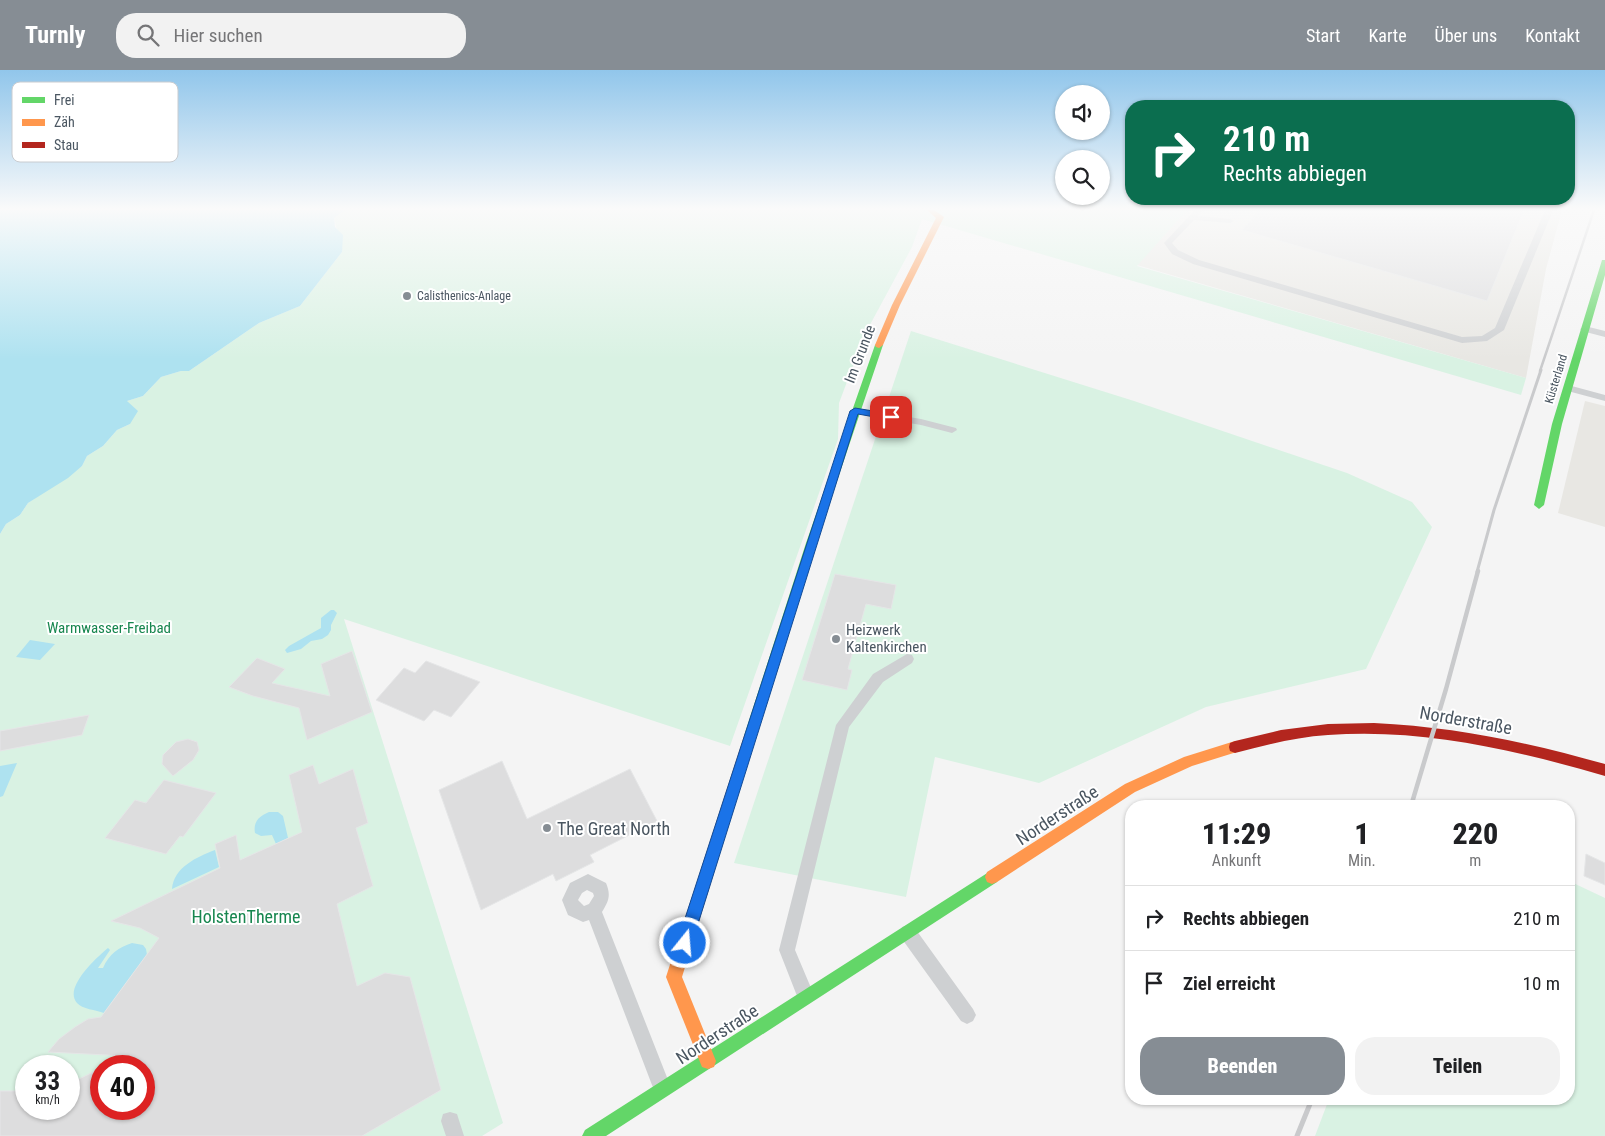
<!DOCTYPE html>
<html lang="de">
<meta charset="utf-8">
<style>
:root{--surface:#fff;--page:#f2f2f2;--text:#202124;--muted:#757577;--line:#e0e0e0;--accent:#868d94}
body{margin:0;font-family:"Roboto Condensed",sans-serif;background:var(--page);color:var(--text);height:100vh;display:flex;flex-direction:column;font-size:19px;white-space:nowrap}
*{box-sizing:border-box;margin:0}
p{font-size:16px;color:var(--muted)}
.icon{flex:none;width:28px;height:28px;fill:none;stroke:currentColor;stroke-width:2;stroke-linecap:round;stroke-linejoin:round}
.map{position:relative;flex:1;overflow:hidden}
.panel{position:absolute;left:1125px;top:730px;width:450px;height:305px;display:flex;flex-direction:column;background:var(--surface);border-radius:20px;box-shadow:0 1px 4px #0004}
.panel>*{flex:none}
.hud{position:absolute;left:1125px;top:30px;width:450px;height:105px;border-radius:20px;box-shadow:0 1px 4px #0004;background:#0b6e4f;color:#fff;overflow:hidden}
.buttons{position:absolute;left:1055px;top:15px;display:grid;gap:10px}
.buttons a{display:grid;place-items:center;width:55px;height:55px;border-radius:50%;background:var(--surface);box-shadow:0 1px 4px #0004;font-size:25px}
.speed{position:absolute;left:15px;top:985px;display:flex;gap:10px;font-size:25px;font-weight:700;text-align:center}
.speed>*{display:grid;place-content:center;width:65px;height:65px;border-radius:50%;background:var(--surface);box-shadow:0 1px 4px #0004;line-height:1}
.speed small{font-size:12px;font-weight:400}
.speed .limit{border:8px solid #d22;background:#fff;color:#111}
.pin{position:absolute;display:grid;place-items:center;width:42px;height:42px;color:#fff;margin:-21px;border-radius:10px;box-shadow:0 2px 8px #0006}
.me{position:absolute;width:55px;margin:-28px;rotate:17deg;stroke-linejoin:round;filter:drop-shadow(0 0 4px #0008)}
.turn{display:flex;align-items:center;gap:18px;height:105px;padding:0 15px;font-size:22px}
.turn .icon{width:65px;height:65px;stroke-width:2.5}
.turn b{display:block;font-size:35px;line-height:42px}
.eta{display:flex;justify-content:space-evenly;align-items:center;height:85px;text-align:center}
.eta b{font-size:30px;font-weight:800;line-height:35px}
.button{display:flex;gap:10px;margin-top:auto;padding:10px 15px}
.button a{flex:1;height:58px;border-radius:20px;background:var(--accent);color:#fff;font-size:20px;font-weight:800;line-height:58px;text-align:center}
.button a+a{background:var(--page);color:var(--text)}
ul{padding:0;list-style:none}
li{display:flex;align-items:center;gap:15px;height:65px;padding:0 15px;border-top:1px solid var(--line)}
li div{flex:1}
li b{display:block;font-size:19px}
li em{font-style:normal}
header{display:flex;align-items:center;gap:30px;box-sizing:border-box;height:70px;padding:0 25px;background:var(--accent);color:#fff}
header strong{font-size:24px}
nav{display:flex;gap:28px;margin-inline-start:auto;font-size:18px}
.search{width:350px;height:45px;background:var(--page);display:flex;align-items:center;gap:12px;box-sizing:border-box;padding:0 18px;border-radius:20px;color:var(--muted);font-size:19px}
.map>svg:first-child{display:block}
.commercial{fill:#e8e7e3}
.green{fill:#d9f2e3;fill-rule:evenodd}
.water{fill:#aee2f0}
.building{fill:#ddddde;stroke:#e5e6e7}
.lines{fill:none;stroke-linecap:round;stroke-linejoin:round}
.lane{fill:#ced0d2;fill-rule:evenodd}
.fast{fill:#63d668;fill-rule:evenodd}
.slow{fill:#ff974d;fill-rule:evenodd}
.jam{fill:#b3261e;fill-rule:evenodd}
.rail-far3{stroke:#c9cacc;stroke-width:2.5}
.rail-far2{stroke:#c9cacc;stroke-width:3}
.rail-far1{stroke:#c9cacc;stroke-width:4.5}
.rail{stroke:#c9cacc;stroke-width:5}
.route{fill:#1a73e8;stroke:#114b97}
.poi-dot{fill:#868d94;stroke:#fff;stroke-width:2}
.labels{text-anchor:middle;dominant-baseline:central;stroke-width:4;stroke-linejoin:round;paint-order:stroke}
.far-poi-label{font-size:12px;fill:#4a5661;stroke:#fff;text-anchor:start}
.far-street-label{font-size:12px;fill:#4a5661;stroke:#fff}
.street-label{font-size:15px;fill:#4a5661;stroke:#fff}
.park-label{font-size:15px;fill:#17864f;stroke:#fff}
.poi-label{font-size:15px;fill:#4a5661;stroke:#fff;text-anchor:start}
.near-street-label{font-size:18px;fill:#4a5661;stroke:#fff}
.near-poi-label{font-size:18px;fill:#4a5661;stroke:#fff;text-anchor:start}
.near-park-label{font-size:18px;fill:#17864f;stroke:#fff}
.key{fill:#fff;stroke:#c9ccd0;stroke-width:1}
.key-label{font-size:14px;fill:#4a5661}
</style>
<header>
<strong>Turnly</strong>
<div class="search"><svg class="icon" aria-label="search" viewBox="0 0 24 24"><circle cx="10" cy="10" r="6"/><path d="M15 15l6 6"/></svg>Hier suchen</div>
<nav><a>Start</a><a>Karte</a><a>Über uns</a><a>Kontakt</a></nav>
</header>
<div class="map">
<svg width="1605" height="1066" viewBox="0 0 1605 1066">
<rect width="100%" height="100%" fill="#f4f4f4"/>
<path class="commercial" d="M1187,140H1562L1546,199L1526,308L1137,195Z
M1585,331L1605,336V457L1558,443Z"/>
<path class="green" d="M345,140H1187L1137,196L1526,308L1521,325L922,149L912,177L865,264L839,333L838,369L730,676L344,549L503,1053L482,1066H0V464L6,454L20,445L28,433L82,396L87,386L103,376L117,360L130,354L127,331L143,326L161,307L181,301H189L259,253L300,236L342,182L334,147ZM26,996H69V1039H26ZM101,996H144V1039H101Z
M911,261L1134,331L1347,403L1412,432L1432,457L1366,599L1206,637L1039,713L935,687L906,827L734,793Z
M1569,811L1605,828V1066H1315L1329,1029H1569Z"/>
<path class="water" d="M0,140H345L334,148L335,157L343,165L342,182L300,236L259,253L189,301H181L161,307L143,326L127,331L138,341L130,354L117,360L103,376L87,386L82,396L68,408L28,433L20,445L6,454L0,464Z
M331,540H334L337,543L331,555V560L328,565L322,569L311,571L301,579L287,583L285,580L289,576L321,558V548Z
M30,570L55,574L40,590L16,587Z
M17,693L3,726L0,727V696Z
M269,742H278L283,746L288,768L276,774L272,765L261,766L255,763C253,752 259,746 269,742Z
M215,780L219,797L172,819C174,797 197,787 215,780Z
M132,873L143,875L146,879L147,885L104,943C96,940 82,939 77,933C63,918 97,887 108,878L110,880L98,898H103C109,884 119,877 132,873Z"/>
<path class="building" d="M1259,140H1524L1487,231L1242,160Z
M835,504L896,515L891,539L866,534L848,599L852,600L847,620L802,610Z
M352,581L372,642L307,670L299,638L253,626L229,617L257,588L285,599L272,613L330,626L321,594Z
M426,591L480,612L451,647L434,640L424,651L376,630L404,598L415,603Z
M89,645L82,665L0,681V661Z
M188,669L197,672L199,680L193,690L173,706L162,694L163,685L176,672Z
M502,691L527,749L630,699L657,751L590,785L594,792L556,811L553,804L481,840L439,720Z
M313,695L319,714L353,699L368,753L356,758L373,816L337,834L357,916L385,903L410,907L441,1020L362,1066H0V1021H26V1039H69V1014L101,998V1039H144V996H105L127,986L48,982L59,969L75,957L88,949L101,947L159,868L140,858L111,851L220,798L215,774L236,765L240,790L302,762L289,705Z
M164,710L216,723L183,767L180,766L166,784L105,768L135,730L146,733Z
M1586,784L1605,793V815L1584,806Z"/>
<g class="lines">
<path class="lane" d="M1195,140H1203L1198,146L1230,149L1234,151L1230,153L1194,150L1172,173L1178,180L1199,190L1462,267L1482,266L1495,258L1545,140H1553L1504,260L1487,271L1462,273L1193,194L1172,184L1164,173Z
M1585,256L1605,261V267L1582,261L1580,259Z
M1568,315L1605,325V331L1564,320V316Z
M855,338L921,349L956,358L957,360L952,363L921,355L851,343L850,341Z
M907,584L912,585L914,589L912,593L883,612L849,657L795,880L814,925L811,931L805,934L799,931L779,880L836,655L873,604Z
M588,804L606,813C611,825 609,831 602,842L670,1015L667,1021L661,1024L655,1021L652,1015L589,850L583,852L568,845L562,830L570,813ZM587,820L593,823L594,826L589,834L584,836L578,830L582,823Z
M908,855L914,857L973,939L976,945L973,951L967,954L961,951L902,869L900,863L902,857Z
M450,1042L457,1044L464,1066H446L441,1051L443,1044Z"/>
<path class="fast" d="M1602,190H1605V205L1562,354L1544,435L1539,439L1534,435L1552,354Z
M879,272L883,275L816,473L756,666L754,670L750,671L746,670L744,666L806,473L875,275Z
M992,800L997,802L999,807L997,812L606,1066H582L585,1060Z"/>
<path class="slow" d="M927,140H934L944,147L900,235L883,275L879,278L876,277L875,275L892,235L936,148Z
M750,661L754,662L756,666L682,907L716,991L714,997L708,999L702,997L666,907L744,666L746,662Z
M1235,671L1240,673L1241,677L1240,681L1192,696L1135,722L997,812L992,814L987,812L985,807L987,802L1125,714L1184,687Z"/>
<path class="jam" d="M1374,653C1456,657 1527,672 1605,694V706C1515,680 1423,658 1328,665C1296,667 1266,675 1235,683L1230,681L1229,677L1230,673L1235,671L1281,660L1328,654Z"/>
<path class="rail-far3" d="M1540,301L1594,140"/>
<path class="rail-far2" d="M1477,502L1494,440L1541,300"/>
<path class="rail-far1" d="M1411,736L1446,619L1478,501"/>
<path class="rail" d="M1297,1066L1312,1029"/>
</g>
<linearGradient id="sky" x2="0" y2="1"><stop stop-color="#91c6eb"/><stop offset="0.48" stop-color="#fafafa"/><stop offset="1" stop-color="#fafafa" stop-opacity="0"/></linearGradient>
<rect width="1605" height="289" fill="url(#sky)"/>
<path class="route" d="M855,338L891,344L896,347L891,350L858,344L692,873L690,878L685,880L679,878L677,873L850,341Z"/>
<g class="poi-dot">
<circle cx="407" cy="226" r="5"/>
<circle cx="836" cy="569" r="5"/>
<circle cx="547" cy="758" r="5"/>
</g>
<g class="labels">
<g class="far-poi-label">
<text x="417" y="226">Calisthenics-Anlage</text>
</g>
<g class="far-street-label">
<text transform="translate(1556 309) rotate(-73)">Küsterland</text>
</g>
<g class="street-label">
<text transform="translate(860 284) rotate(-69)">Im Grunde</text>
</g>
<g class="park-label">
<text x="109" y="558">Warmwasser-Freibad</text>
</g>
<g class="poi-label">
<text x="846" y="560">Heizwerk<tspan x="846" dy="17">Kaltenkirchen</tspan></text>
</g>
<g class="near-street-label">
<text transform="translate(1466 650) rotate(10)">Norderstraße</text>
<text transform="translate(1057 745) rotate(-33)">Norderstraße</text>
<text transform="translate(717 964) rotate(-33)">Norderstraße</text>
</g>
<g class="near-poi-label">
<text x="557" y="758">The Great North</text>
</g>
<g class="near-park-label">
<text x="246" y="846">HolstenTherme</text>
</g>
</g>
<rect x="12" y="12" width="166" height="80" rx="8" class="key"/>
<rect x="22" y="27" width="23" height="6" fill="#63d668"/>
<rect x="22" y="49" width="23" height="7" fill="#ff974d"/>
<rect x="22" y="72" width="23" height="6" fill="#b3261e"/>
<g class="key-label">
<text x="54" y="35">Frei</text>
<text x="54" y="57">Zäh</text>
<text x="54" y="80">Stau</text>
</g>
</svg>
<div class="buttons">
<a><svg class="icon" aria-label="sound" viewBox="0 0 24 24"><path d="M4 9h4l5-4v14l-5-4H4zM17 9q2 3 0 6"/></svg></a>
<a><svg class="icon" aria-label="search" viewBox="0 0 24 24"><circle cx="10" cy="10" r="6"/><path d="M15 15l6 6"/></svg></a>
</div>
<div class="speed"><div>33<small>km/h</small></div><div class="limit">40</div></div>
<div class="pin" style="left:891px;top:347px;background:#d93025"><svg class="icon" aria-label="arrive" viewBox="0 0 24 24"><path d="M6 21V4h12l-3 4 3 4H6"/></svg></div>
<svg class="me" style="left:685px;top:873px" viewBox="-20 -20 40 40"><circle r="17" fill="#1a73e8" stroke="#fff" stroke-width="3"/><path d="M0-11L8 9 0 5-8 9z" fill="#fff"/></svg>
<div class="hud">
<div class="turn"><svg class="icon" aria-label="right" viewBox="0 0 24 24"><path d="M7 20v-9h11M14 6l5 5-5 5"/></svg><div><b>210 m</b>Rechts abbiegen</div></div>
</div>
<section class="panel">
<div class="eta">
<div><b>11:29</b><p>Ankunft</p></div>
<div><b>1</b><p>Min.</p></div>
<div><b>220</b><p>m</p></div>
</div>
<ul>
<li><svg class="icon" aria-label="right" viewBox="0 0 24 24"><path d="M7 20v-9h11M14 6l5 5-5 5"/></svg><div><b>Rechts abbiegen</b></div><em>210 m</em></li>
<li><svg class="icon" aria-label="arrive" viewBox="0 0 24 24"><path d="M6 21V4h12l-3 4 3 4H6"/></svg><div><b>Ziel erreicht</b></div><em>10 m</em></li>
</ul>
<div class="button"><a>Beenden</a><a>Teilen</a></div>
</section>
</div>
